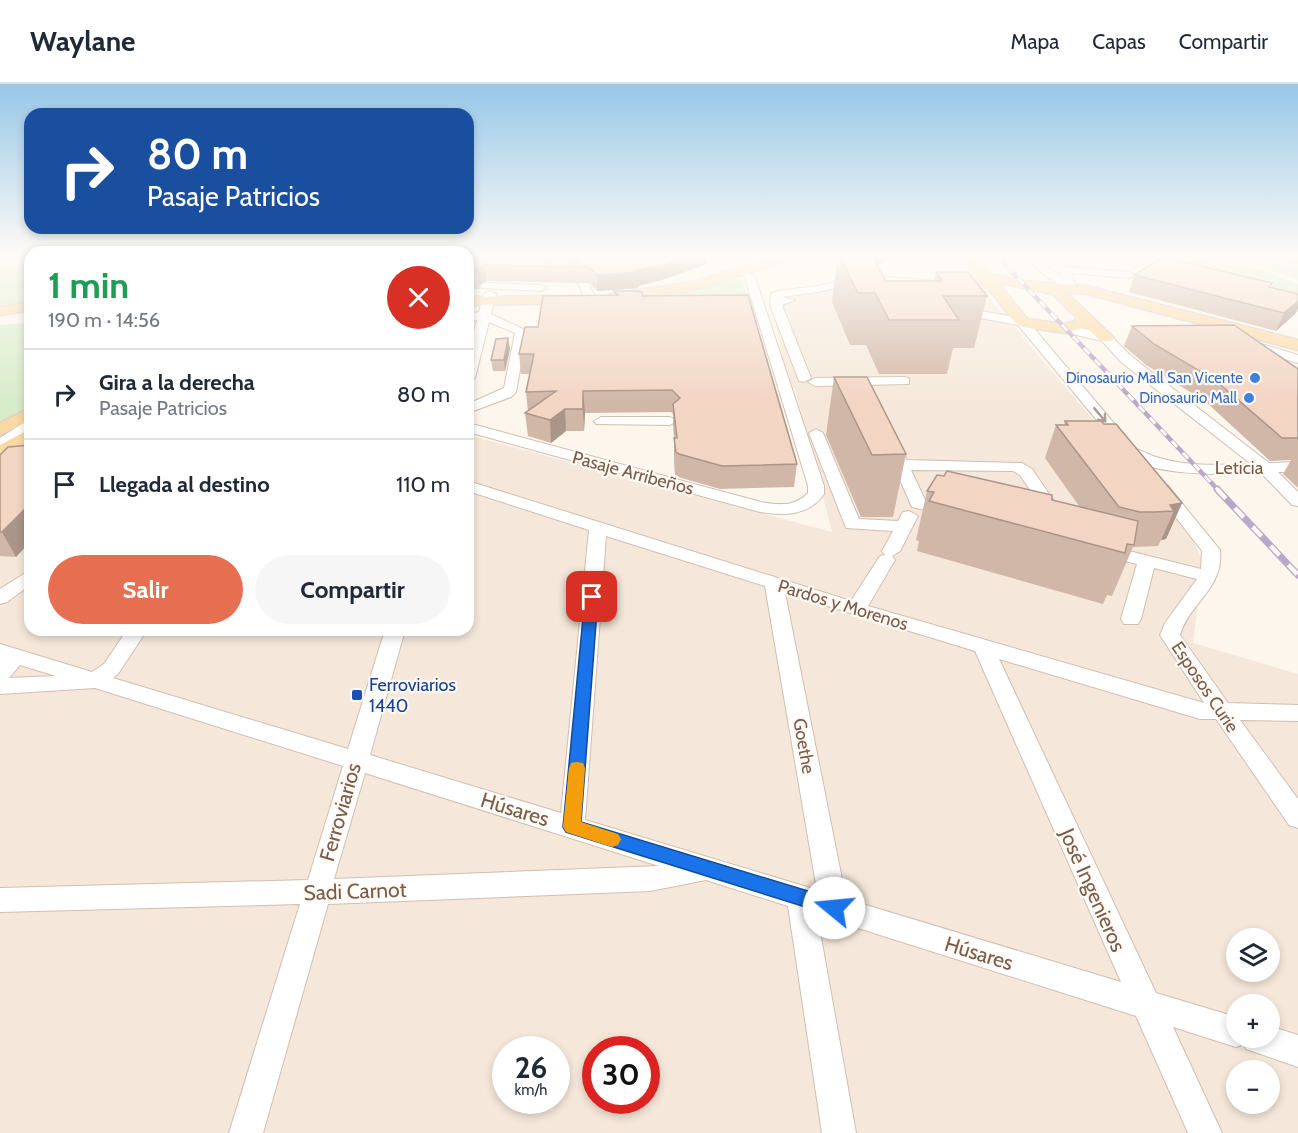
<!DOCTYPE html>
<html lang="es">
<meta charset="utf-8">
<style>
:root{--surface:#fff;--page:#f6f6f7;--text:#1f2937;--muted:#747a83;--line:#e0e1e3;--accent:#e76f51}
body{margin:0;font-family:Cabin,sans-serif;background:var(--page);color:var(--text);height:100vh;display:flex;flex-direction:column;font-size:22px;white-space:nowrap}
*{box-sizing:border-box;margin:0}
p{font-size:20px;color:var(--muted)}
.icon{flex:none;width:33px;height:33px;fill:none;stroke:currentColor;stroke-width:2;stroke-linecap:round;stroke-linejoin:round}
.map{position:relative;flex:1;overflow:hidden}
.panel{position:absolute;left:24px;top:162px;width:450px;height:390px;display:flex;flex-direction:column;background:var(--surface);border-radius:18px;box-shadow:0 3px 9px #0003}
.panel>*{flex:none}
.top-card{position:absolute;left:24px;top:24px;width:450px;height:126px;border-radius:18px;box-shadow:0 3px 9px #0003;background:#1a4fa0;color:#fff;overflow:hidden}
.tools{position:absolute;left:1226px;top:844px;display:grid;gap:12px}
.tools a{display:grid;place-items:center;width:54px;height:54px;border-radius:50%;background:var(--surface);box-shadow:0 3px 9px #0003;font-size:30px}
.speed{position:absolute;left:492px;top:952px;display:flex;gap:12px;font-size:30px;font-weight:700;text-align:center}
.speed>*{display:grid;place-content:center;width:78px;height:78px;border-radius:50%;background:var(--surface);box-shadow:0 3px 9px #0003;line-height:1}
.speed small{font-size:15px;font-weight:400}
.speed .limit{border:9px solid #d22;background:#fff;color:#111}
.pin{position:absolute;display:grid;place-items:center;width:51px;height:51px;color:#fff;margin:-26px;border-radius:12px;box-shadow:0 3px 9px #0006}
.me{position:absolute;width:66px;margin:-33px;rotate:287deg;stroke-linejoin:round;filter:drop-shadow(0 0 4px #0008)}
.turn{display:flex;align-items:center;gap:21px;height:126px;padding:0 24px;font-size:27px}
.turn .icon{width:78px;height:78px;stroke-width:2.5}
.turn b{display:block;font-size:42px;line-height:51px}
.round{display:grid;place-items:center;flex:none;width:63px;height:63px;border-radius:32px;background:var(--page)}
.overview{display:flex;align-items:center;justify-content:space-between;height:102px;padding:0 24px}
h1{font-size:36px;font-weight:800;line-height:45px;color:#1e9e55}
.action{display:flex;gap:12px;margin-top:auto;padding:12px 24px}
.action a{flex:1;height:69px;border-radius:36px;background:var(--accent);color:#fff;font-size:24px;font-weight:800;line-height:69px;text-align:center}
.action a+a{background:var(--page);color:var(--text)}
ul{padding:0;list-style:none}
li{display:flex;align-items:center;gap:18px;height:90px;padding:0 24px;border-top:2px solid var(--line)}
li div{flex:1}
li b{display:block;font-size:22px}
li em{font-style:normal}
header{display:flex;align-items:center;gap:36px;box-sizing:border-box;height:84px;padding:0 30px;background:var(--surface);border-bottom:2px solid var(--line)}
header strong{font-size:28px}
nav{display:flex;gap:33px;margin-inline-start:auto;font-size:21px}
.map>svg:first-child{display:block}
.residential{fill:#f5e8da;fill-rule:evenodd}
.green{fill:#d8ecc9}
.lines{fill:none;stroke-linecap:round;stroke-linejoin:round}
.minor-casing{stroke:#d1beb0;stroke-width:2}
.major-casing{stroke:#dad1cd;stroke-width:3}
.minor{fill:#fff;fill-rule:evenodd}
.major{fill:#fbd9a5;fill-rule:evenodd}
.rail-far1-casing{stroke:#b9a8c9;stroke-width:4.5}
.rail-casing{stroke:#b9a8c9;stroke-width:7}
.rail-far1{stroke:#fffaf3;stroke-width:3;stroke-dasharray:8;stroke-linecap:butt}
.rail{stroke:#fffaf3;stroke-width:4.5;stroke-dasharray:13;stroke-linecap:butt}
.wall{fill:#d1b7a8}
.shaded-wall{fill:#aa9588}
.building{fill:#f3d5c3;stroke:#aa9588;stroke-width:1.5}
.oneway{stroke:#af9d94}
.route{fill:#1a73e8;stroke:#114b97;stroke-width:1.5}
.slow{fill:#f59e0b}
.shop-dot{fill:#3f7fe0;stroke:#fffaf3;stroke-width:2}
.transit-dot{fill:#1a4fb4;stroke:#fffaf3;stroke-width:2}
.labels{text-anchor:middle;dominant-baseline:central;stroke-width:4.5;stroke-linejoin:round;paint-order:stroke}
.far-shop-label{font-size:15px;fill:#366cbe;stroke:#fffaf3;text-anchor:end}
.street-label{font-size:18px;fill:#7a5c4d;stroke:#fffaf3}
.transit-label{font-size:18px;fill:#164399;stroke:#fffaf3;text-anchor:start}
.near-street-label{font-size:21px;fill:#7a5c4d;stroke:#fffaf3}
</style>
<header>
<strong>Waylane</strong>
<nav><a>Mapa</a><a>Capas</a><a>Compartir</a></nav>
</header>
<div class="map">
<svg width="1298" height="1049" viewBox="0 0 1298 1049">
<rect width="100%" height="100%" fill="#fdf6ec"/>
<path class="residential" d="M861,190L943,198L982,205L1191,451L1203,479L1193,559L1298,590V1049H0V388L30,367V546H468V351L832,448L795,305L789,304L769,207L812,203ZM1236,855H1269V888H1236ZM1236,921H1269V954H1236ZM506,966H556V1017H506ZM596,966H646V1017H596ZM1236,987H1269V1020H1236Z"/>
<path class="green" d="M0,171H30V217L0,221Z
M1181,171H1220L1298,200V224Z
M1231,171H1287L1298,175V196Z
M737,195H742L747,211L647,213Z
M30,239V323L0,340V241Z"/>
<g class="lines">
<defs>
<path id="minor" d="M1021,171H1032L1061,192V186L1068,183L1130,188L1135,191L1130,194L1071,189L1076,203L1070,206L1047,193Z
M743,185L755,193L824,402V410C809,432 784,432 760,428L468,348V339L761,418C779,421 795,423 808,409V402L745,194L738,188Z
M865,191L996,202L1002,205L996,208L865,197L818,208L782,213L795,216L782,221L811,294L804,298L799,297L770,221L771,210L777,207L818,202Z
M579,197H587L594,210L592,212H584L578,199Z
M486,199L541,201L547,204L541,207L482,204L480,202Z
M490,207L496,210L491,230L527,247L516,308L511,313L468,329V320L504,304L515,249L489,238L475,294L468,298V270L477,236L468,238V230L479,228L484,210Z
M957,223L1026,235L1129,357L1132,360L1129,363H1119L1018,241L953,229V225Z
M1068,241L1110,251L1131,272L1269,379L1298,378V388H1278L1298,408V422L1292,421L1261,389C1230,391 1143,393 1122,368L1125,365C1136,362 1146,370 1156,373C1187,383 1220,381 1251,380L1121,278L1102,257L1064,248L1062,245Z
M1248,256L1298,271V279L1244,263L1242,260Z
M904,293L909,294V300L815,302L808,298L815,294Z
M601,333H670L677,337L670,341L596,340L594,337Z
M30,335V346L0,366V354Z
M816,345L823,349L859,435L898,437L903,428L909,427L918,432L900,467L892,472L895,476L868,522L1204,619L1160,551L1165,539L1197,495L1154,484L1141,535L1138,540H1124L1121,535L1137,480L1099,470L1096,466L1105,461L1201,485L1202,467L1154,405L1162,400L1168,402L1220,466C1224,505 1189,519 1180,551L1228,619L1298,621V637L1240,636L1298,715V744L1289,741L1216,635H1200L999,575L1156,909L1236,933V954H1269V942L1298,951V983L1246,965L1244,960L1236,963L1173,943L1222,1049H1188L1136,932L817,831L856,1049H822L788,822L706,796L650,807L328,820L263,1049H229L300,820L0,828V804L308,796L343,682L95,604L0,610V560L92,588L104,580L127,546H147L118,590L113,594L348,665L385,546H405L370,671L561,729L589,446L468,407V397L851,517L880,472L885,471L882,467L893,447L846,444L809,349ZM606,452L765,502L817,806L585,736ZM785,509L975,567L1121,898L846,815ZM20,581L56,592L9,594ZM365,689L659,782L334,795Z
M893,357L898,359L907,376L1022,379L1032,385L1062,429L1054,434L1048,433L1020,391L1013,387L911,386L925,416L955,422L957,426L949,431L912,423L885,362Z
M30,486V501L7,518L0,520V505Z"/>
<path id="major" d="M787,171H807L692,206L611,218L604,214L611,210L691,198Z
M958,171H971L991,190L1025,197L1087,202L1298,256V266L1087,210L1066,208L1111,251L1114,254L1111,257H1101L1086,243L1066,249L1022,243L1017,241L991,208L971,197V191L976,190ZM994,198L1052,210L1076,233L1075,237L1065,240L1027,235L1001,202Z
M1175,171H1191L1239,196L1237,199H1227Z
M1281,171H1298V179Z
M574,212L579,213V219L468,221V213Z
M30,218V226L0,231V223Z
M30,324V336L0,351V339Z
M30,345V359L0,375V361Z"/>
</defs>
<use href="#minor" class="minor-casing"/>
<use href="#major" class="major-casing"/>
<use href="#minor" class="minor"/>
<use href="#major" class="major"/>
<defs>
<path id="rail-far1" d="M996,171L1219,407"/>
<path id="rail" d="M1217,405L1298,491"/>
</defs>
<use href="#rail-far1" class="rail-far1-casing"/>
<use href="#rail" class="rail-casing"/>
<use href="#rail-far1" class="rail-far1"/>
<use href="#rail" class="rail"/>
</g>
<path class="wall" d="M468,171H707V180L665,195L638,202V204L597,207L589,199L486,197L479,201L480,205H468Z
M838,171H900L897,173L877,181L886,197H934L936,188L987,212L974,264H953L947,290H879L866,261H850L832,218Z
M1134,191L1272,199L1270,203L1296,229L1276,247L1129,208Z
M614,207L642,212L797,380L794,403L720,405L678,393L675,391L674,377V354L673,342V330L671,328L585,329L584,347H566L551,359L528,352L525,329L528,328L526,308L529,290H521L519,270L538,243L614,211Z
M1132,242L1298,285V404L1283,390L1291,376L1270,377L1205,317L1146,281L1124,262Z
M510,265L505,287H493L491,276Z
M834,293L906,370L893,433H861L826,351Z
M1065,337L1182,419L1166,455L1161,456L1158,462L1133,463L1112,512L1107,511L1103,520L917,467L919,457L916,456L927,407L1052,416L1079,422L1045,374L1056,341H1064Z
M30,361V458L16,473L0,472V371Z"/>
<path class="shaded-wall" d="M541,171H544L545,178L540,177Z
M690,171H707V180L665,195L638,202V204L597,207V191L636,186Z
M870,171H900L897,173L866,185Z
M484,181L486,197L479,201L478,189L476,186Z
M1298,217V224L1296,229L1276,247L1284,229Z
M508,254L510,265L505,287L504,276Z
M583,307L585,329L584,347L583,325Z
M565,325L566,347L551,359L550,336Z
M1182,419L1166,455L1161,456L1174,427L1170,421Z
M30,420V458L16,473L2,448Z"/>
<path class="building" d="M468,171H541L540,177L550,179L555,172H558L573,181L583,177L576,171H690L666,180L636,186L638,188L597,191L588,183L484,181L476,186L478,189H468Z
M839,171H871L886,197H942L936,188H968L987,212H943L959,236H889L875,209H858Z
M1163,173L1272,199L1269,203L1298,210V217L1284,229L1134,191Z
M614,207H636L642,208V212L748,211L797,380L722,382L679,370L676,368L674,354H677L673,320L680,314L672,306L583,307V325H565L550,336L525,329L556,307L526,308L534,270H519L525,243H538L543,212L618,211Z
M1234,241L1298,285V354H1282L1215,296L1154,260L1132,242Z
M508,254L504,276H491L496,255Z
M834,293H867L906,370L872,371Z
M1065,337H1101L1104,340H1116L1182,419L1170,421L1174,427L1154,428H1140L1119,423L1056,341H1068Z
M30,361V420L2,448H0V371L8,363Z
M947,387L1052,411V416L1138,437L1134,461L1127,460L1125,469L929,417L934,408L927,407L937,391L944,392Z"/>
<defs><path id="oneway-shaft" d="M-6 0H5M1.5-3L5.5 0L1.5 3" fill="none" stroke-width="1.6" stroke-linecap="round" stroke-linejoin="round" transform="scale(1.5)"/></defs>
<use class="oneway" href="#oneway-shaft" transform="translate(1100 331) rotate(50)"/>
<linearGradient id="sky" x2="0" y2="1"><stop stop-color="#97c7e8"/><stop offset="0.54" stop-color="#fefbf6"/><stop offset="1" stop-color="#fefbf6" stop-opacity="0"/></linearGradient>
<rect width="1298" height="318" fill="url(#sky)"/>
<path class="route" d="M592,509L598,513L581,738L834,815L841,818L844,824L841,830L834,832L566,748L563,743L585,513Z"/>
<path class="slow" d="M577,678L583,679L585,684L581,738L618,750L621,755L618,761L612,763L572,750L566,748L563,743L569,684L571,679Z"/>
<g class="shop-dot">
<circle cx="1255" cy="294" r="6"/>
<circle cx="1249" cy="314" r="6"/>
</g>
<rect class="transit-dot" x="351" y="605" width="12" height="12" rx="3"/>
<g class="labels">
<g class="far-shop-label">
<text x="1243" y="294">Dinosaurio Mall San Vicente</text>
<text x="1237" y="314">Dinosaurio Mall</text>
</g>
<g class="street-label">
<text x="1239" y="384">Leticia</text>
<text transform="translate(633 389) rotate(15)">Pasaje Arribeños</text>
<text transform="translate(843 521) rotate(17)">Pardos y Morenos</text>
<text transform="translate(1205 603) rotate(56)">Esposos Curie</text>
<text transform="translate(804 662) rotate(80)">Goethe</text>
</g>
<g class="transit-label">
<text x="369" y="601">Ferroviarios<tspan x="369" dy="21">1440</tspan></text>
</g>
<g class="near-street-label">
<text transform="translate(515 725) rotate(17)">Húsares</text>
<text transform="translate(340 728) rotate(-74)">Ferroviarios</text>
<text transform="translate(1093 806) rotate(66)">José Ingenieros</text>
<text transform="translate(355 807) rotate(-2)">Sadi Carnot</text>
<text transform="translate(979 869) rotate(17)">Húsares</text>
</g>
</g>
</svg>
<div class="tools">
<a><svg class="icon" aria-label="layers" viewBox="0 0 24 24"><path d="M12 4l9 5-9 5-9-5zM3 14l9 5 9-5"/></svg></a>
<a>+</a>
<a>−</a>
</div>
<div class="speed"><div>26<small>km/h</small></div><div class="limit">30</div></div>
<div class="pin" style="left:592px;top:513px;background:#d93025"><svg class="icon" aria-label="arrive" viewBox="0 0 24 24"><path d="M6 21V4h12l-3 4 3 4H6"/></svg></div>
<svg class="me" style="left:834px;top:824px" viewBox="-20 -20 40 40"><circle r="19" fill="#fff"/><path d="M0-13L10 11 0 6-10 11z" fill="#1a73e8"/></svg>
<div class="top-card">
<div class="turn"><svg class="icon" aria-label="right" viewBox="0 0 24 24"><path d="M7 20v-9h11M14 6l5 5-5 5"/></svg><div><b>80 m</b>Pasaje Patricios</div></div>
</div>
<section class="panel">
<div class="overview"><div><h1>1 min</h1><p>190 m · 14:56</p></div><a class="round" style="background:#d93025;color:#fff"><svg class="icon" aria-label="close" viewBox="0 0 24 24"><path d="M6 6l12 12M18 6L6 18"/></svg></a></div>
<ul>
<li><svg class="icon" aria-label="right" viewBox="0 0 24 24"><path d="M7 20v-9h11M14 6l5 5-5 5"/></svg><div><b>Gira a la derecha</b><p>Pasaje Patricios</p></div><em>80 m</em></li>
<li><svg class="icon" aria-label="arrive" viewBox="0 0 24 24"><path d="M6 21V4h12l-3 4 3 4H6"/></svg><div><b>Llegada al destino</b></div><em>110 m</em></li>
</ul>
<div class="action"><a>Salir</a><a>Compartir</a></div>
</section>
</div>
